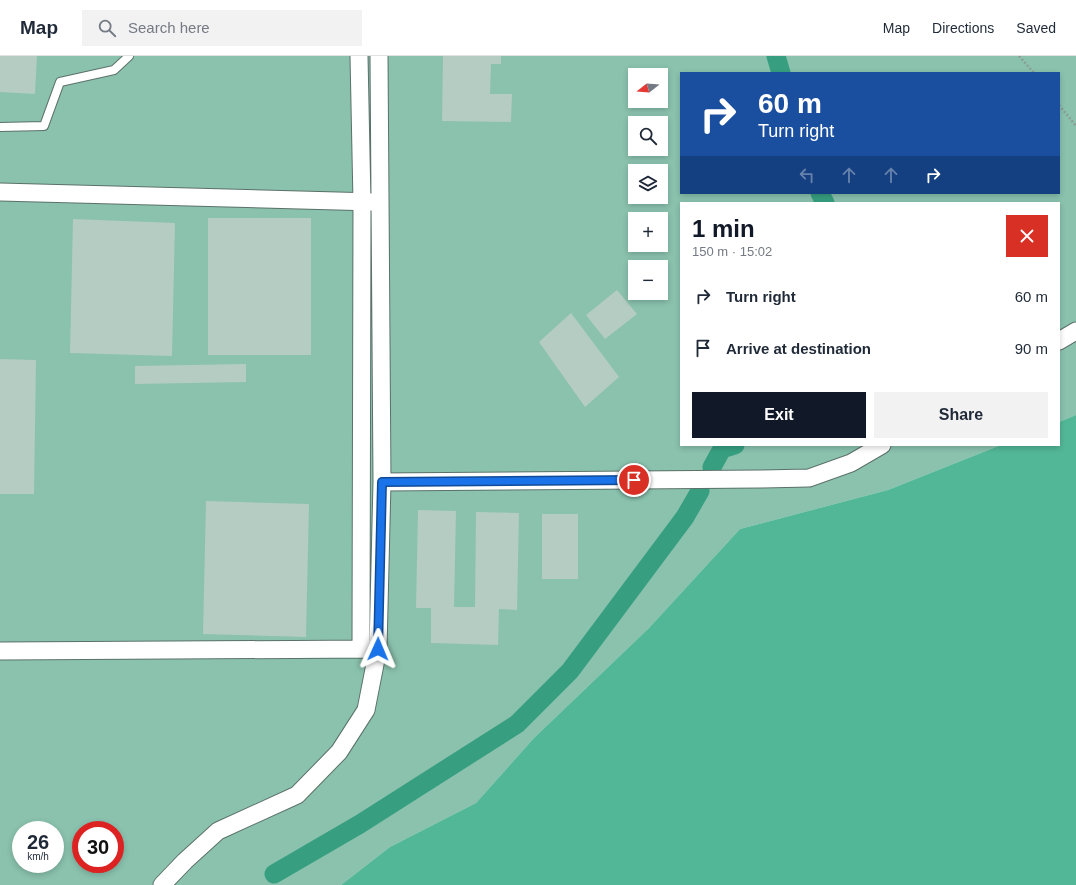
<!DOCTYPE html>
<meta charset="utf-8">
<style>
:root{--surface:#fff;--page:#f2f2f3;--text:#1f2937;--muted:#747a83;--line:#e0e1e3;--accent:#111827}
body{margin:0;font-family:Arial,sans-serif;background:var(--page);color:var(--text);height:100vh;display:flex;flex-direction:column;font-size:15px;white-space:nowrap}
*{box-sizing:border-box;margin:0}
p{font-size:13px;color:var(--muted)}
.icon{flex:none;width:22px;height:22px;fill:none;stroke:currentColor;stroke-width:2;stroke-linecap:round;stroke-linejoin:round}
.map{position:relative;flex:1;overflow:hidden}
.side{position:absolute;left:680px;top:146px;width:380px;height:244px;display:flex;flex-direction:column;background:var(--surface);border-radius:0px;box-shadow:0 2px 6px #0003}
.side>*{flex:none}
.banner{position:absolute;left:680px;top:16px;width:380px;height:122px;border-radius:0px;box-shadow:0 2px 6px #0003;background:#1a4fa0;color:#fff;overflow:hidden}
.needle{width:26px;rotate:253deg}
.buttons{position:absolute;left:628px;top:12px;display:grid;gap:8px}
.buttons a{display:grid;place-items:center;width:40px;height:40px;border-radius:0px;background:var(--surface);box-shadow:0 2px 6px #0003;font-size:20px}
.speed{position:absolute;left:12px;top:765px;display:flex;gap:8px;font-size:20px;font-weight:700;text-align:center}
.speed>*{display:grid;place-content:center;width:52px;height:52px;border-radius:50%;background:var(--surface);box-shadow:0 2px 6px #0003;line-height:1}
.speed small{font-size:10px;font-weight:400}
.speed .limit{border:6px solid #d22;background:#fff;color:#111}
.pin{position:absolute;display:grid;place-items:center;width:34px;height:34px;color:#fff;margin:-17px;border:2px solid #fff;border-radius:50%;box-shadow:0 1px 4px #0007}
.me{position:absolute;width:44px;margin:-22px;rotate:1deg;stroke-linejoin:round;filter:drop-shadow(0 0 3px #0008)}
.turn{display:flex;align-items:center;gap:14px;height:84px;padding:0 12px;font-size:18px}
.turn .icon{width:52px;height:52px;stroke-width:2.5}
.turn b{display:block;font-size:28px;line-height:34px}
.lanes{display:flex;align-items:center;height:38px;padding:0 12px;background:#0003;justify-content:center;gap:20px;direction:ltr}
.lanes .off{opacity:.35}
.round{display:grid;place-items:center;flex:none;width:42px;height:42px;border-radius:0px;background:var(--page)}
.overview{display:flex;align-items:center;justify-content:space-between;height:68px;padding:0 12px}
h1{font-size:24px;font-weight:600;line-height:30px;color:var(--accent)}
.primary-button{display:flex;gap:8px;margin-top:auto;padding:8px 12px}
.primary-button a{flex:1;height:46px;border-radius:0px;background:var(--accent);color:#fff;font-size:16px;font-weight:600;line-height:46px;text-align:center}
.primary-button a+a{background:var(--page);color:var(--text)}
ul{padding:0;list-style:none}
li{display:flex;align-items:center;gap:12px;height:52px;padding:0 12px}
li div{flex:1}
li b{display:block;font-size:15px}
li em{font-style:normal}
header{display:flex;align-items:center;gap:24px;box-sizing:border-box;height:56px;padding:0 20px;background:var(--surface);border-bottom:1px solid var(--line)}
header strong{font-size:19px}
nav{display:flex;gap:22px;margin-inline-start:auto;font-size:14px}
.search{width:280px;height:36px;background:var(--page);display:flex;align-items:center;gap:10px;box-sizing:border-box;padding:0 14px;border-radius:0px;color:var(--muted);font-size:15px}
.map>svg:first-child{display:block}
.green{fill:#8ac2ae;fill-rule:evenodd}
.forest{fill:#52b797}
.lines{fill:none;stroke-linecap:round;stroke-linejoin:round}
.canal{stroke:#379f80;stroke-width:19}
.building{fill:#b4ccc2}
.service-casing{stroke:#5b7169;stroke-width:10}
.minor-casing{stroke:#5b7169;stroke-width:19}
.path{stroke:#8b9d96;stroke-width:2.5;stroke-dasharray:2 2;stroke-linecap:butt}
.service{stroke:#fff;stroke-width:8}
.minor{stroke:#fff;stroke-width:17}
.route-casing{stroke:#114b97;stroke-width:10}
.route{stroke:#1a73e8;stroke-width:7}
</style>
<header>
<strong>Map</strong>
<div class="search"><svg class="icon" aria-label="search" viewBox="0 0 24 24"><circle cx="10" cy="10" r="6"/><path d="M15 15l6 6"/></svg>Search here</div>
<nav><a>Map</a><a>Directions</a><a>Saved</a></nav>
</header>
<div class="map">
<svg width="1076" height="829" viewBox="0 0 1076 829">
<rect width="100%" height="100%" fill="#d0e8de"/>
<path class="green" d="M0,0H1076V359L1059,366V147H681V389H1001L888,434L740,473L649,572L534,682L476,747L390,791L341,829H0ZM681,17H1059V137H681ZM635,19H661V45H635ZM635,67H661V93H635ZM635,115H661V141H635ZM635,163H661V189H635ZM635,211H661V237H635ZM21,774H55V808H21ZM81,774H115V808H81Z"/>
<path class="forest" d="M1076,359V829H341L390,791L476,747L534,682L649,572L740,473L888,434L1001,389H1059V366Z"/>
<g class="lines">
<path class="canal" d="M776,0L781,17
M820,137L825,147
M712,411L722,393L735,389
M274,818L360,768L517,668L570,615L685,461L700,435"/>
</g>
<path class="building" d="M0,0H37L35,38L0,36Z
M443,0H501V8H491L490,38H512L511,66L442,65Z
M208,162H311V299H208Z
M73,163L175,167L172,300L70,297Z
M617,234L637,258L605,283L586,259Z
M571,257L619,321L585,351L539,286Z
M0,303L36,304L34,438H0Z
M246,308V326L135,328V310Z
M206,445L309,448L306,581L203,578Z
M418,454L456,455L454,551H475L476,456L519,457L517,554L499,553L498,589L431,587V552H416Z
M542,458H578V523H542Z"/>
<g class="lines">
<defs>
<path id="service" d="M0,71L44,70L60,26L114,14L129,0"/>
<path id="minor" d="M359,0L362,146L361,592
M0,136L374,146
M1059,285L1076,275
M382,426L761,423L809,422L851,407L882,389
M0,595L372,593
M162,829L185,805L218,775L297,739L339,696L366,654L378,593L382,426L379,0"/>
</defs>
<use href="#service" class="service-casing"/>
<use href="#minor" class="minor-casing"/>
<path class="path" d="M1019,0L1034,17
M1059,49L1076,70"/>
<use href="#service" class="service"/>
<use href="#minor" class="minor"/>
</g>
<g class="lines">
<defs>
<path id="route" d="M378,593L382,426L634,424"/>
</defs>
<use href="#route" class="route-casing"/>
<use href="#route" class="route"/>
</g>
</svg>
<div class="buttons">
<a><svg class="needle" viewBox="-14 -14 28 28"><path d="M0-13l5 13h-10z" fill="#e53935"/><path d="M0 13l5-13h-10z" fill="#747a83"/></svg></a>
<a><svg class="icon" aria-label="search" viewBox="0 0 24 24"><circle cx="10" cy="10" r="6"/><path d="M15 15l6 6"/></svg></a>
<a><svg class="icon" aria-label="layers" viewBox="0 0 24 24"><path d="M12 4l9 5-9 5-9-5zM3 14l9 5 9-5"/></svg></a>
<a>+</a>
<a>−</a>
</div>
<div class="speed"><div>26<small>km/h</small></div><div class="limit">30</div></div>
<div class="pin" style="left:634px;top:424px;background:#d93025"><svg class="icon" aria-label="arrive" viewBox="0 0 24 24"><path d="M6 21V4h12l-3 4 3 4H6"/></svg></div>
<svg class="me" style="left:378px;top:593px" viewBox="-20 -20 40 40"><path d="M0-17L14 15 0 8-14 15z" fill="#1a73e8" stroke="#fff" stroke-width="4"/></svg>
<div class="banner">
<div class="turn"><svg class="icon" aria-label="right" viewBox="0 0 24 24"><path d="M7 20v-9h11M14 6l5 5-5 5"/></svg><div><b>60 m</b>Turn right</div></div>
<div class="lanes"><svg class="icon off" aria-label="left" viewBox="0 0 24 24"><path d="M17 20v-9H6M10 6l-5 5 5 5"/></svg><svg class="icon off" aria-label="ahead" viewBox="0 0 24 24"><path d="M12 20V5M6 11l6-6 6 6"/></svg><svg class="icon off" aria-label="ahead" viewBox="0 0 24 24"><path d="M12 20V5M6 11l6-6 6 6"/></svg><svg class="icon" aria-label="right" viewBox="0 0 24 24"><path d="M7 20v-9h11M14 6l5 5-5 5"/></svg></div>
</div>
<section class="side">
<div class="overview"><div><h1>1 min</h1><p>150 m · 15:02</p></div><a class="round" style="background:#d93025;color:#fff"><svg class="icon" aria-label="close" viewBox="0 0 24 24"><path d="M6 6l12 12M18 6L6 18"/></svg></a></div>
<ul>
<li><svg class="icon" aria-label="right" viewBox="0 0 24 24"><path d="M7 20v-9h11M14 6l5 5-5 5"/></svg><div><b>Turn right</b></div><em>60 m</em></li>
<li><svg class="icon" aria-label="arrive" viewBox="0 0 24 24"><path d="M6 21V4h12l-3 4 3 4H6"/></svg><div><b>Arrive at destination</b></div><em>90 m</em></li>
</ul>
<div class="primary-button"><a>Exit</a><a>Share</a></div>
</section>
</div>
